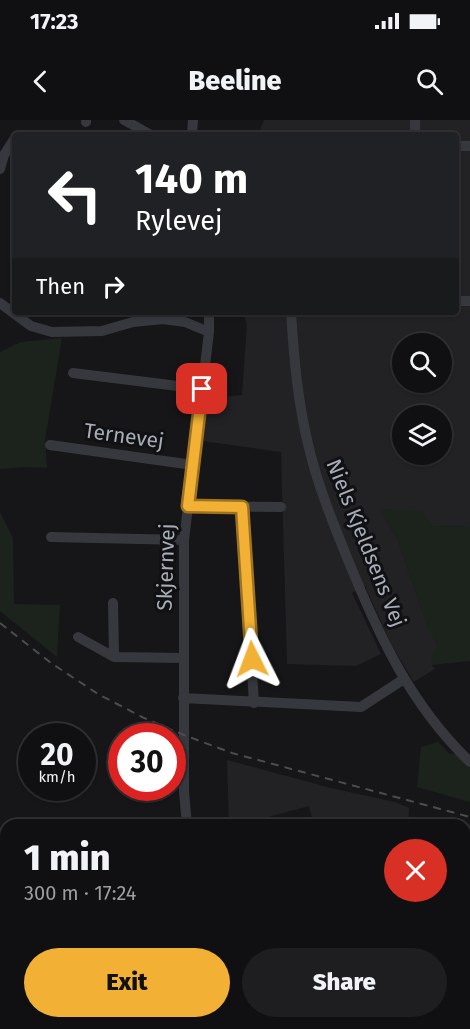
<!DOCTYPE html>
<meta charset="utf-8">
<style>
:root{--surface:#101012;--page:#1e1e20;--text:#f1f3f6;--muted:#9c9d9f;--line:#303032;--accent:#f2b134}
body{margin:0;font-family:"Fira Sans",sans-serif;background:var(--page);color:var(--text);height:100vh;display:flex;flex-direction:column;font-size:22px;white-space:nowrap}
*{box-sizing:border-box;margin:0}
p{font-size:20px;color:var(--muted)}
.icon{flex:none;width:33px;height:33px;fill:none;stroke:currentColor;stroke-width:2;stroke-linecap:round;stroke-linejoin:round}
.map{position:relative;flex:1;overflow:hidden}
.drawer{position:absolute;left:0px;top:699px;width:471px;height:210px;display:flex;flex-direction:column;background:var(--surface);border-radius:18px 18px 0 0;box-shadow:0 2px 4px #0004,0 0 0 2px var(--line)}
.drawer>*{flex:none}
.guide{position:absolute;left:12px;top:12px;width:447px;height:183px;border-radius:6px;box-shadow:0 2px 4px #0004,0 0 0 2px var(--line);background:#202124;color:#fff;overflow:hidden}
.tools{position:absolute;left:392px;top:213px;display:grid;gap:12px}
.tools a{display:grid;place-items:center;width:60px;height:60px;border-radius:50%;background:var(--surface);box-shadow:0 2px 4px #0004,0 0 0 2px var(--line);font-size:30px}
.speed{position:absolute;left:18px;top:603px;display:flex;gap:12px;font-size:30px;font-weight:700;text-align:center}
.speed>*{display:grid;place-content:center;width:78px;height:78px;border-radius:50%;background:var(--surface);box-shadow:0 2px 4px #0004,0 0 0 2px var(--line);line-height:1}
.speed small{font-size:15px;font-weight:400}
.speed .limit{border:9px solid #d22;background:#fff;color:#111}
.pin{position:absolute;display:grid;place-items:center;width:51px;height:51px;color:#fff;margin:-26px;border-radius:12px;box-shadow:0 3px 9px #0006}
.me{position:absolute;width:66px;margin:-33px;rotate:357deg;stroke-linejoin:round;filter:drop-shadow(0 0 4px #0008)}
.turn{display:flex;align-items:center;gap:21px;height:126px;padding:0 24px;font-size:27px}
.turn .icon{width:78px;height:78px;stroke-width:2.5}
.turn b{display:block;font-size:42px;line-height:51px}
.then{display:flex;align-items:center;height:57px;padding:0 24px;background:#0003;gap:12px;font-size:22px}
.round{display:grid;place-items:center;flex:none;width:63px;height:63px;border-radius:32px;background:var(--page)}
.head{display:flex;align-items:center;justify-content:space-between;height:102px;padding:0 24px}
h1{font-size:36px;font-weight:800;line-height:45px}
.cta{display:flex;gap:12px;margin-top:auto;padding:12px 24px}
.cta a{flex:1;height:69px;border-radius:36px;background:var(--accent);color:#111;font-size:24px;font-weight:800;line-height:69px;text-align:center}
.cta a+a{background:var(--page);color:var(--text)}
.status{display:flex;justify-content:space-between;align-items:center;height:42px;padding:0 30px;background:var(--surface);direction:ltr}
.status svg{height:16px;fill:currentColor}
header{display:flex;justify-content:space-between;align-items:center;height:78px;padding:0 24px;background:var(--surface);font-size:27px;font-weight:800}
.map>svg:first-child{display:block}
.built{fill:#222225;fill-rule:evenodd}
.green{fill:#1c231d}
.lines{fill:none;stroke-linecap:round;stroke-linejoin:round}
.minor{stroke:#37383d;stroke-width:10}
.rail{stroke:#4a4c52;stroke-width:2;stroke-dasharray:8 6;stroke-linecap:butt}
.route-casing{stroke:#9d7322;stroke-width:15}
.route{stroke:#f2b134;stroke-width:10}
.labels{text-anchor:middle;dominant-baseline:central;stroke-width:6;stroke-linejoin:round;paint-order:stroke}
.street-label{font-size:21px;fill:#a8adb8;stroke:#111113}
</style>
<div class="status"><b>17:23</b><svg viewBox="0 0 49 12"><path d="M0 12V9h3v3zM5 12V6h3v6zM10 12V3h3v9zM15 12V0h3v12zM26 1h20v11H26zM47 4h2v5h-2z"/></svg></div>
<header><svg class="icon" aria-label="back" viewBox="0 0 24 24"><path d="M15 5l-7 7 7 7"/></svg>Beeline<svg class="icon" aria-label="search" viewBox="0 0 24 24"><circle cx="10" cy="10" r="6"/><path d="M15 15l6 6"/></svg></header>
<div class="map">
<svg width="470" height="909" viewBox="0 0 470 909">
<rect width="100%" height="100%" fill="#161618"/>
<path class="built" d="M264,0H470V407L432,406L381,392L398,420L429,511H430L438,525L432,545L435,549L414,562L392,526L365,466L352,473L381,534L356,546L287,544L281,332L203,321L209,278L242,275L247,204L243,192H456V15H258ZM402,224H441V262H402ZM402,296H441V334H402Z
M227,640L331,668L395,682L409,688L408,705H314L309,686L261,699L259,697L229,704Z"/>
<path class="green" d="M62,218L45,320L47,348L26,347L0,349V232L21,222Z
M384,389L423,391L432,406L470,407V541L432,545L431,536L438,525L430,512H429L398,420L381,392Z
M0,392L13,418L14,484L60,485L57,537L0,491Z
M438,622L450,634H457L470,647V682L417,667L421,627Z"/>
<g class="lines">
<path class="minor" d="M124,0L151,15
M86,2V0
M192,15L193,0
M415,15V0
M456,26H470
M0,49L4,35L15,18
M456,181H470
M0,183L31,206L52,212L102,211L133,202L163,199L185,202L209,212
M291,192C294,239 298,286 310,332C319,369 334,405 348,440C379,516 410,584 470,642
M73,253L202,269
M50,325L193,345
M188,386L281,387
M242,387L254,583
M51,417L184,420
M113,483L114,537
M78,517L114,537L184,538
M183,578L361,587L404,559
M187,705L184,672V420L209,212V192
M465,739H470
M0,755L6,759
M0,806L6,814
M465,856L470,855
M62,903L63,909
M96,903L102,908
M330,903L343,909
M122,909L133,903
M141,909L148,903"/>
<path class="rail" d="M0,503L51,543L98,574L142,597L184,615L232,633L470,697"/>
</g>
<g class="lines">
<defs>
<path id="route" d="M202,269L188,386L242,387L252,539"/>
</defs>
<use href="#route" class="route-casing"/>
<use href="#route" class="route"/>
</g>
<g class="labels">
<g class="street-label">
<text transform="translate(124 316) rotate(8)">Ternevej</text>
<text transform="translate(366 423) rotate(68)">Niels Kjeldsens Vej</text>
<text transform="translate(166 447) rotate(-88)">Skjernvej</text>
</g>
</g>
</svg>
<div class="tools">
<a><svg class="icon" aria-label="search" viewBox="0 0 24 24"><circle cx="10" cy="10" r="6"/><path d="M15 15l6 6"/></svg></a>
<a><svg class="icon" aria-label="layers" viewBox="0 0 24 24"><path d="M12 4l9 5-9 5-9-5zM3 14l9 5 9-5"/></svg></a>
</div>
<div class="speed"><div>20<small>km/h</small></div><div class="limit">30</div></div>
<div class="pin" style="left:202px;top:269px;background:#d93025"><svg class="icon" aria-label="arrive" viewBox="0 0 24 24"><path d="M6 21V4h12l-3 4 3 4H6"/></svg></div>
<svg class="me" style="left:252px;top:539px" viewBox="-20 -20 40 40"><path d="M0-17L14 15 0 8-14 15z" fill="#f2b134" stroke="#fff" stroke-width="4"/></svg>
<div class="guide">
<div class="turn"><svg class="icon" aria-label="left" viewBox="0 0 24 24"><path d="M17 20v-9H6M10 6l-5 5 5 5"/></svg><div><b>140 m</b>Rylevej</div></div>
<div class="then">Then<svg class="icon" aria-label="right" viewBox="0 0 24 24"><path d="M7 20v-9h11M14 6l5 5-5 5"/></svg></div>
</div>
<section class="drawer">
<div class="head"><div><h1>1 min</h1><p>300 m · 17:24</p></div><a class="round" style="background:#d93025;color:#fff"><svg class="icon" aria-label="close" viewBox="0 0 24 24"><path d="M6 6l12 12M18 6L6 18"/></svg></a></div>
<div class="cta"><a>Exit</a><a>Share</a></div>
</section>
</div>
